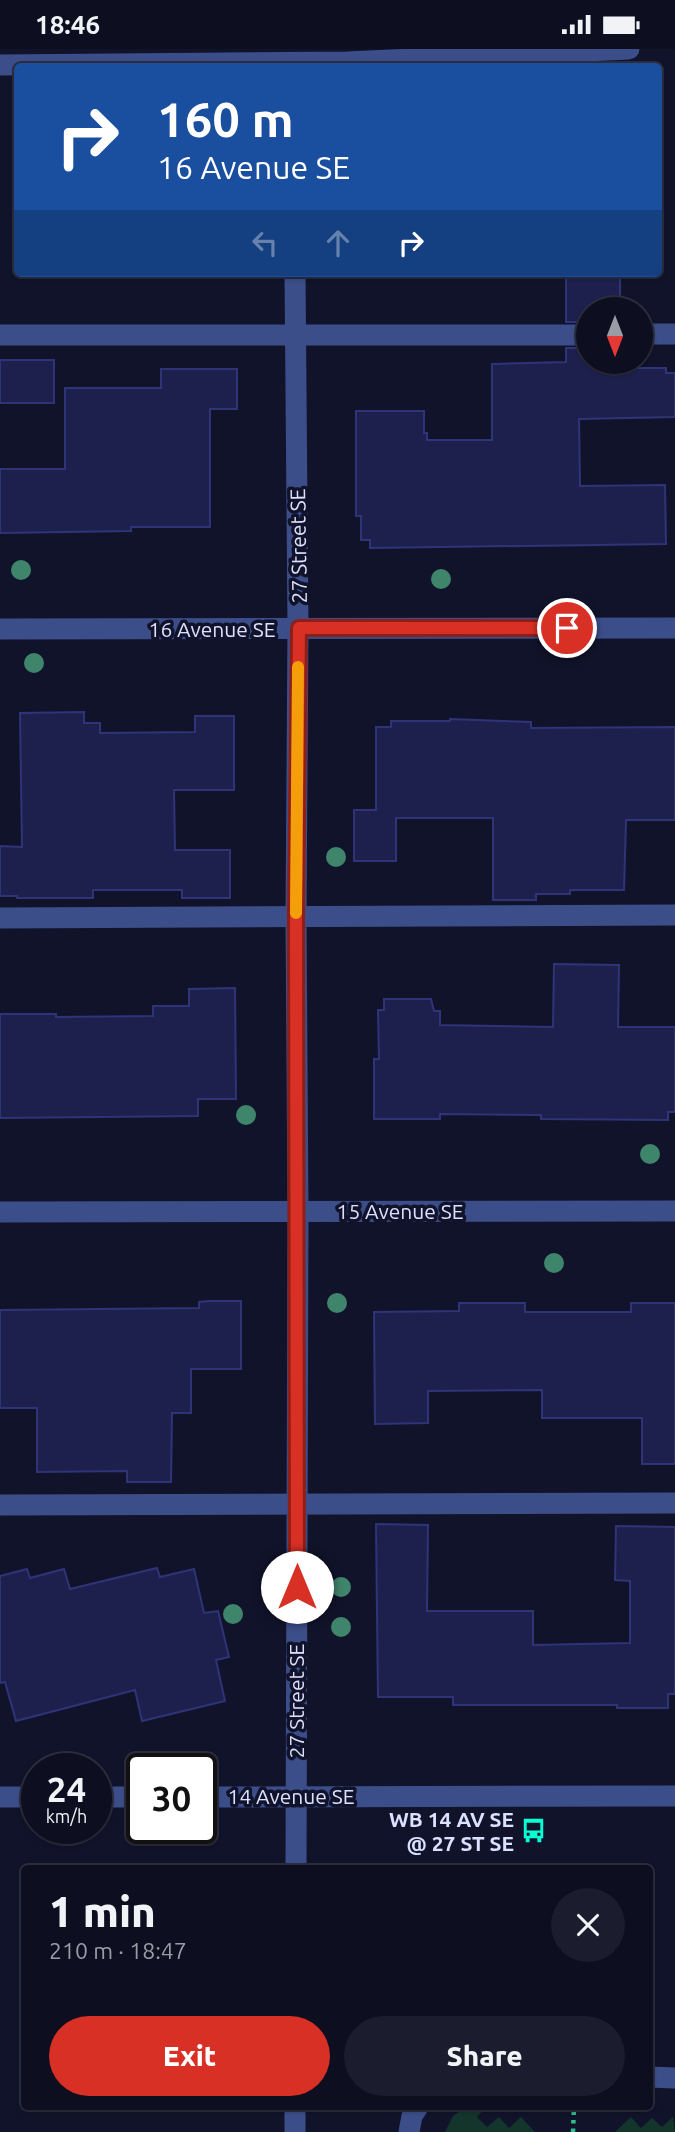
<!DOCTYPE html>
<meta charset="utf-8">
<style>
:root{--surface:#0d0e20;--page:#1b1c2d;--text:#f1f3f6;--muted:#9a9ca5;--line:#2d2e3e;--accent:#d93025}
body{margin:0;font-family:Ubuntu,sans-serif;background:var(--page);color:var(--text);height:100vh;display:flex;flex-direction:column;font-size:26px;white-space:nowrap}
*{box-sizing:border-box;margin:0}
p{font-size:23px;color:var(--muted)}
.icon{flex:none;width:38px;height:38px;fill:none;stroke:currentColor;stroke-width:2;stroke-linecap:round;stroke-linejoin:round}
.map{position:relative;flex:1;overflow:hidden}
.sheet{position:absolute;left:21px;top:1816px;width:632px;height:245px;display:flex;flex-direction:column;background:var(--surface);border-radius:7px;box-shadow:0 2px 5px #0004,0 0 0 2px var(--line)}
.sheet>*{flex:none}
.guide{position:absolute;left:14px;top:14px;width:648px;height:214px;border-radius:7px;box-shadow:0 2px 5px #0004,0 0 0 2px var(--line);background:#1a4fa0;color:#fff;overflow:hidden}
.needle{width:46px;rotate:180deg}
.controls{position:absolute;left:576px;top:248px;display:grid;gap:14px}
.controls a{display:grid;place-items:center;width:77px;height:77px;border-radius:50%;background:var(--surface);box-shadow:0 2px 5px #0004,0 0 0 2px var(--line);font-size:35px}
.speed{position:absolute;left:21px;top:1704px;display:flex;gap:14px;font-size:35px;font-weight:700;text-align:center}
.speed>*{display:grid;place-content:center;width:91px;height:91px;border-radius:50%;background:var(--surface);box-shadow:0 2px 5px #0004,0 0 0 2px var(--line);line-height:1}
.speed small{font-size:18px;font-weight:400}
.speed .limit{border:4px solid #111;border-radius:10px;background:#fff;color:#111}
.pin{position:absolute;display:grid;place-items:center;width:60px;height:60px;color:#fff;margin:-30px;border:4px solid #fff;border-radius:50%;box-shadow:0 2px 7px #0007}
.me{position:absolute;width:77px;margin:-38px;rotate:0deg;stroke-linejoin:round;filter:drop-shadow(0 0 5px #0008)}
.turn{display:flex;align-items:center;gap:24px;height:147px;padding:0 28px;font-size:32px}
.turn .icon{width:91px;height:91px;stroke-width:2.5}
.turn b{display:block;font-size:49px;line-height:60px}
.lanes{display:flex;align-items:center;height:66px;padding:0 28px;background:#0003;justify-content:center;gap:35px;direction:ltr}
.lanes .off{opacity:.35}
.round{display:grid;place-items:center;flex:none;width:74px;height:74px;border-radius:37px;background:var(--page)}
.summary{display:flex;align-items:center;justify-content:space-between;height:119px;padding:0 28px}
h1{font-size:42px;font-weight:800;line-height:52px}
.button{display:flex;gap:14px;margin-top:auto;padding:14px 28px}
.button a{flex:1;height:80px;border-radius:42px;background:var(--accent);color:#fff;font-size:28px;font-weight:800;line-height:80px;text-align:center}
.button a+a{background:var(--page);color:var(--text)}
.status{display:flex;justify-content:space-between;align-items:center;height:49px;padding:0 35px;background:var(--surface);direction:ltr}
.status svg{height:19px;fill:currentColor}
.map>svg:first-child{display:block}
.green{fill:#14352b}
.building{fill:#1d204c;stroke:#2f3478;stroke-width:2}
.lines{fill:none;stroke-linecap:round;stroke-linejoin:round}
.path{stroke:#30be8f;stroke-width:4.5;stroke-dasharray:3.5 5;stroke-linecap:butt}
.minor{stroke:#3c4e8a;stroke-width:21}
.tree{fill:#3f856b}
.route-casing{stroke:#8d1f18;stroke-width:18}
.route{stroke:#d93025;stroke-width:12}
.slow{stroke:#f59e0b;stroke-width:12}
.labels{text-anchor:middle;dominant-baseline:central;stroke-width:7;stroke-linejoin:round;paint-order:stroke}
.street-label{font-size:21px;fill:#dbe1ff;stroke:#11132b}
.poi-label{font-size:21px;font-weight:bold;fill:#dbe1ff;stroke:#11132b;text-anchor:end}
</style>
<div class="status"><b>18:46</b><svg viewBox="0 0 49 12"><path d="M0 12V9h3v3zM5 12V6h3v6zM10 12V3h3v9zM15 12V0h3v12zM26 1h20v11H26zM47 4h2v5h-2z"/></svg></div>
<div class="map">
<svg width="675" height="2083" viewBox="0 0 675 2083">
<rect width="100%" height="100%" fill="#11132b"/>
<path class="green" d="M466,2058H486L477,2068L487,2078L499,2068L509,2079L521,2068L535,2083H445L453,2067Z
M631,2068L641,2079L652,2069L662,2078L673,2068L675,2083H615Z"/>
<path class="building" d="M566,224H620V261H588V273H566Z
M566,299H588V313H620V317H624V319H666V324H675V368L579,370L580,437L665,436L666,495L370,499V491H361V467H356V362H424V384H427V391H492V315L566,313Z
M0,311H54V354H0Z
M161,320H237V360H210V478H131V482L0,484V420H65V339H161Z
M84,663V674H100V684L195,683V667H234V741H174L175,801H230V849H182V841H93V849H17V847H0V797L22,798L20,664Z
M450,670L531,673V679L675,678V771H626L624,841H570V845H536V851H493V769H396V812H354V761H376V678H391V672H450Z
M554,915L619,916L618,978H675V1063H668V1071L541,1070V1066L440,1065V1070H374V1010H379L378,961H384V950H431L434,962H440V976L553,978Z
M235,939L236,1050H198V1067L0,1069V965H56V968L153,967V957H189V940Z
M210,1252H241V1320H191V1364H172L171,1433H127V1422L37,1423V1359H0V1261L199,1259V1253Z
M459,1254H525V1263H631V1254H675V1415H642V1369H542V1341L428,1342V1374L375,1375L374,1263L459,1262Z
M376,1475L428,1476L427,1562H533V1596L630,1594V1532L615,1531L616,1477L675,1478V1645H668V1659H617V1656H453V1648H378Z
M157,1519L160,1528L194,1520L204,1564L218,1562L229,1608L216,1611L225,1652L142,1672L135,1641L16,1672L5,1633L0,1634V1527L27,1520L30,1529L64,1520L70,1540Z"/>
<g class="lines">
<path class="path" d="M573,2083L574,2058"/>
<path class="minor" d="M0,16L347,13L629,0
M295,224L298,579L296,867L298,1162L296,1820
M640,285H675
M0,286H588
M0,580L675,579
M0,869L675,866
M0,1163L675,1162
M0,1456L675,1454
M0,1748H37
M96,1748H142
M201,1748L675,1747
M649,2028L675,2029
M295,2083V2058
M409,2083L412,2067L418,2058"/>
</g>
<g class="tree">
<circle cx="21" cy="521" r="10"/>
<circle cx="441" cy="530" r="10"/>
<circle cx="34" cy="614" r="10"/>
<circle cx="336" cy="808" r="10"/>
<circle cx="246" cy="1066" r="10"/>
<circle cx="650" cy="1105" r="10"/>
<circle cx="554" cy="1214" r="10"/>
<circle cx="337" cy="1254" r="10"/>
<circle cx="341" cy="1538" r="10"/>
<circle cx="233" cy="1565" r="10"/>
<circle cx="341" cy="1578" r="10"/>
</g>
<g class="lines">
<defs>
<path id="route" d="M297,1538L296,867L299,579H567"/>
</defs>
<use href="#route" class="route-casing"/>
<use href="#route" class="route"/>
<path class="slow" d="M296,864L298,618"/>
</g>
<defs>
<symbol id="bus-bare" viewBox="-9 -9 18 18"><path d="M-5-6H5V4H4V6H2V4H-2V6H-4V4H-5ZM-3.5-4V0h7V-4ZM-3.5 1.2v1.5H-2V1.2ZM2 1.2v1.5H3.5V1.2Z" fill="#07ffd4" stroke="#11132b" stroke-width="2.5" paint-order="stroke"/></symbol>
</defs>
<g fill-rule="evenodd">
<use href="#bus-bare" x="516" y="1764" width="35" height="35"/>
</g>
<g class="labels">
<g class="street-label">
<text transform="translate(298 497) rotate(-91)">27 Street SE</text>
<text x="212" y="580">16 Avenue SE</text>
<text x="400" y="1162">15 Avenue SE</text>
<text transform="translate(296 1652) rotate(-90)">27 Street SE</text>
<text x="291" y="1747">14 Avenue SE</text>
</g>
<g class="poi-label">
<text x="514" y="1770">WB 14 AV SE<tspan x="514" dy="24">@ 27 ST SE</tspan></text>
</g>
</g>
</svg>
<div class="controls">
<a><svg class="needle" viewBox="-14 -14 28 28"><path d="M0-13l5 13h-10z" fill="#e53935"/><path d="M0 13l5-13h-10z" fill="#9a9ca5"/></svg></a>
</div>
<div class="speed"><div>24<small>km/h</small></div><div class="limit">30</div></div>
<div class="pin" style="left:567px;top:579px;background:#d93025"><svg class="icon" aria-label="arrive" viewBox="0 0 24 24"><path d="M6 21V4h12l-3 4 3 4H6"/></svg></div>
<svg class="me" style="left:297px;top:1538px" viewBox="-20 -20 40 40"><circle r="19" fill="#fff"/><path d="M0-13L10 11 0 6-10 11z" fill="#d93025"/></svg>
<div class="guide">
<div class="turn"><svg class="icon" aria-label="right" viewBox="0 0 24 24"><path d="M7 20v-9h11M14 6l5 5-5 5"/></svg><div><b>160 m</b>16 Avenue SE</div></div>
<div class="lanes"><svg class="icon off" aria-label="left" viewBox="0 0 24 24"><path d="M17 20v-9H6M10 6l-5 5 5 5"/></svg><svg class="icon off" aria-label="ahead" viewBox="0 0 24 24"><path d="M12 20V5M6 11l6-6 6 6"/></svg><svg class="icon" aria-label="right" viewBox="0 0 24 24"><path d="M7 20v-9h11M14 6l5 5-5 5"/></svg></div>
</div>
<section class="sheet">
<div class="summary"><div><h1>1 min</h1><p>210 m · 18:47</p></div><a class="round"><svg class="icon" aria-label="close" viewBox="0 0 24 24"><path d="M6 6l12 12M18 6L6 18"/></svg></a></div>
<div class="button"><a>Exit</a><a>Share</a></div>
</section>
</div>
